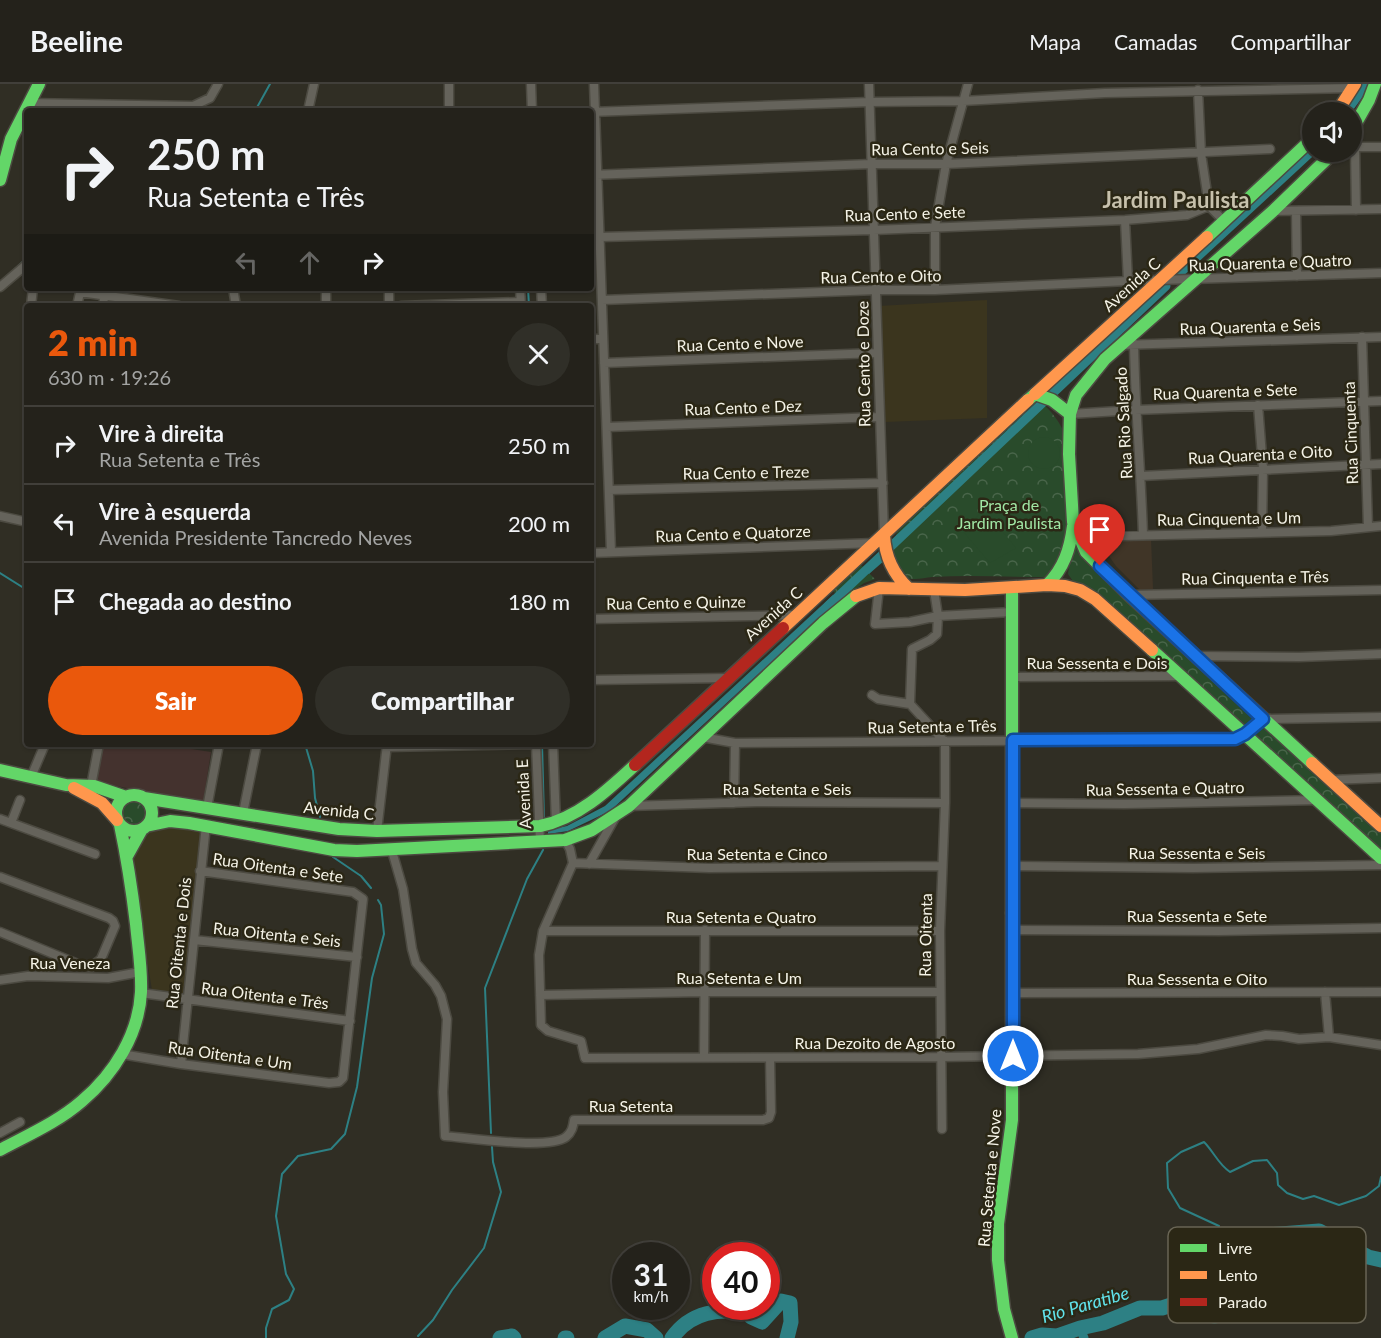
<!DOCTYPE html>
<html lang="pt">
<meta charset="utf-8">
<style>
:root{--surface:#24221b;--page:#302f28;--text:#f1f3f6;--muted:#a3a4a3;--line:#413f3a;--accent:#ea580c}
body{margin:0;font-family:Lato,sans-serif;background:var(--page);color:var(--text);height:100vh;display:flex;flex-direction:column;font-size:22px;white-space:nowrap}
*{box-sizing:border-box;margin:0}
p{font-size:20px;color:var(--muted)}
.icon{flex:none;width:33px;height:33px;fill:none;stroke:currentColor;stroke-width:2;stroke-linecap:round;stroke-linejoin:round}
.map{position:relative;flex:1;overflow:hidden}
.drawer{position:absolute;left:24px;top:219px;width:570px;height:444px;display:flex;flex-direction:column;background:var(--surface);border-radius:6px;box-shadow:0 2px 4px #0004,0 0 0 2px var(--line)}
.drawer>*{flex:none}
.top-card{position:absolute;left:24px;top:24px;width:570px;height:183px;border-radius:6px;box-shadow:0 2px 4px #0004,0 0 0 2px var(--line);background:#24221b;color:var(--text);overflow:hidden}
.controls{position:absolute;left:1302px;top:18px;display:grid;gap:12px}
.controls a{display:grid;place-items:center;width:60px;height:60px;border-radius:50%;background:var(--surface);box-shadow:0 2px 4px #0004,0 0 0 2px var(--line);font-size:30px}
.speed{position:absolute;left:612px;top:1158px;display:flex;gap:12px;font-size:30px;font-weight:700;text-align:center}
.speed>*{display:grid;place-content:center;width:78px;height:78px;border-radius:50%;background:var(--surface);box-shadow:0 2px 4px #0004,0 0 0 2px var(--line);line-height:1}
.speed small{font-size:15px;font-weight:400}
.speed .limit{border:9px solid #d22;background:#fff;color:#111}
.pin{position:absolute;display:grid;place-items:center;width:51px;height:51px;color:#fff;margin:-62px -26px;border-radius:50% 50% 50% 0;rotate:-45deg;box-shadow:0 0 6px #0007}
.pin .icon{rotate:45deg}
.me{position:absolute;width:66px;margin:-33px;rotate:0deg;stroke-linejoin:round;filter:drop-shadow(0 0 4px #0008)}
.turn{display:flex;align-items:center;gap:21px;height:126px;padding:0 24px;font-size:27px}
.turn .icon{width:78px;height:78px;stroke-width:2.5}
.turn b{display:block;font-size:42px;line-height:51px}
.lanes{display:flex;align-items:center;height:57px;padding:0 24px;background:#0003;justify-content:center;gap:30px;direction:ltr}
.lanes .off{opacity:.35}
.round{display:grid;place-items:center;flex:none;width:63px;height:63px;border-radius:32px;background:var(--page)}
.head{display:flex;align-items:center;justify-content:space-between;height:102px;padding:0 24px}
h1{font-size:36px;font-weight:800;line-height:45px;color:var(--accent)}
.button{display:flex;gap:12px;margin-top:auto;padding:12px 24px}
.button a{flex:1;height:69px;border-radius:36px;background:var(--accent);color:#fff;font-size:24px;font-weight:800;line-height:69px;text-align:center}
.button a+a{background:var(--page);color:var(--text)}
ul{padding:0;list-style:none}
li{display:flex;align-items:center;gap:18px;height:78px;padding:0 24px;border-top:2px solid var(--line)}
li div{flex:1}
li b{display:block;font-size:22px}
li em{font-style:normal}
header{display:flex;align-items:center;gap:36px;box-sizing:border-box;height:84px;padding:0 30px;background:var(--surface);border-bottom:2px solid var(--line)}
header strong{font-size:28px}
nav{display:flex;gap:33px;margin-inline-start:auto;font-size:21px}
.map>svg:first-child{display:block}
.commercial{fill:#403527}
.built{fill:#3b351e}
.medical{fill:#44322e}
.park{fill:url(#park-crowns)}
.pitch{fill:#294b2b}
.water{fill:#2d8084}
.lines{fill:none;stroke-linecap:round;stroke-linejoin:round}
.stream{stroke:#2d8084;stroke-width:2}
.canal{stroke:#2d8084;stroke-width:9}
.river{stroke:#2d8084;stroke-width:15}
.street-casing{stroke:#4c4a41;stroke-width:11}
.fast-casing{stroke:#4c4a41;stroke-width:15}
.slow-casing{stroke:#4c4a41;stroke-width:15}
.jam-casing{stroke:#4c4a41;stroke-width:15}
.street{stroke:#65635b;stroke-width:8}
.fast{stroke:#63d668;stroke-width:12}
.slow{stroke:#ff974d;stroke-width:12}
.jam{stroke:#b3261e;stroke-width:12}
.route-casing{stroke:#114b97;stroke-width:15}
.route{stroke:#1a73e8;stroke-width:10}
.labels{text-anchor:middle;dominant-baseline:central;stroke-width:5;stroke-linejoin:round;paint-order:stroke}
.street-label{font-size:16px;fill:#f5f3e7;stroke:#2b2715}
.park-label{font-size:16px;fill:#a1e7a5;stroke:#2b2715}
.water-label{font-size:18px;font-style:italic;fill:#61e3eb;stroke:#2b2715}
.district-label{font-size:22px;font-weight:bold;fill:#c7c1ac;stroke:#2b2715}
.key{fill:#2b2715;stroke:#686454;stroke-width:1.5}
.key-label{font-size:16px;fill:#f5f3e7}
</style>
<header>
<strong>Beeline</strong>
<nav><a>Mapa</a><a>Camadas</a><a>Compartilhar</a></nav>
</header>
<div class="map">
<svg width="1381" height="1254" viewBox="0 0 1381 1254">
<defs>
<pattern id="park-crowns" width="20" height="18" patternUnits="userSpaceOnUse" patternTransform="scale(1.5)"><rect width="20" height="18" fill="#294b2b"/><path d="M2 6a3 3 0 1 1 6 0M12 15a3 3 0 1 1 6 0" fill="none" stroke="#49654a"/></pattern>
</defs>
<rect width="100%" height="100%" fill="#302e24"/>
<path class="commercial" d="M1151,455L1153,505L1140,506L1116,482L1109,472V457Z"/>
<path class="built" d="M987,216V334L885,338L878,222Z
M156,742L203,747L183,909L181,911L152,906L131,779L141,752Z"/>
<path class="medical" d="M101,660H159L211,668L203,719L96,698Z"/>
<path class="park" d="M1037,315C1052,327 1061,338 1067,357L1075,466L1078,459L1381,746V770L1075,500L1068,490L1069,483L1053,491L1043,493C1006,493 969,491 932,493C922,494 910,498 901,491C889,480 893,461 897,448Z
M860,480L875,495L864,499L841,515L832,506Z
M120 730a14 14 0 1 1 28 0a14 14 0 1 1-28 0Z"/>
<path class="pitch" d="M1028 369a16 16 0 1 1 32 0a16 16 0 1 1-32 0Z
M1013,416L1031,438L1017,447L1000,427Z
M985,426L1016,464L990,479L961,445Z"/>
<path class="water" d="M880,470L885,476L869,490L863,484Z
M833,511L840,519L746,601L610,727L568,747L548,750V746L567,742L605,722Z"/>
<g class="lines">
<path class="stream" d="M255,27L270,0
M14,186L27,174
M528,204L529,222
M0,489L27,506
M305,660L313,687L315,714L320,733
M542,660L544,735
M333,773L361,792L371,804
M491,1049L485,904L527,795L543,766
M1212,1167L1219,1142L1180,1124L1168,1104L1167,1079L1181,1068L1204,1058C1214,1068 1218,1080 1230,1088L1253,1077L1267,1076L1277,1089L1278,1101L1287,1109L1303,1115L1314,1112L1339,1121L1366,1112L1379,1102L1381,1093
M418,1252L433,1236L452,1206L484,1164L501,1108L493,1078L492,1063
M266,1254V1244L272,1225L289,1216L294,1205L286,1190L276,1132L282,1090L298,1072L331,1065L345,1050L357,1003L372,894L384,850L381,821L378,816"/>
<path class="canal" d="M1346,28L1359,10L1363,0
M1181,188L1312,67
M828,522L1166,202
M1080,1244L1084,1254"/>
<path class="river" d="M500,1254L512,1252L514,1254
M565,1254H567
M605,1254L625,1242L647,1246L656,1254
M672,1254C690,1228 720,1223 750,1230L751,1233L762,1238L781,1217L790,1219L791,1238L787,1254
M1032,1254L1042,1251L1057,1252L1080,1244L1103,1239L1140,1224H1162L1196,1213L1214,1232L1243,1227L1249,1203L1226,1187L1212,1167L1252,1152L1319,1147L1368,1173L1381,1176"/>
<defs>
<path id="street" d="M449,0V27
M531,0L532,27
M594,0L611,468
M869,0L884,451
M1198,6L1201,69L1209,122L1224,137
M28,19L193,22L210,14L218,0
M308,27L314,0
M591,28L870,18L963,17L1105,9L1353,4
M1352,63H1381
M1355,63L1356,126
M591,91L871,80H946L1270,65
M1273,127L1381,125
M1296,128L1297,192
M1125,136L1128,197
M600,153L874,146L1125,136L1187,131L1209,122
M0,203L27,180
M233,204L236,222
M389,204V222
M520,204L521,222
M541,204L542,222
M935,206V143L946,80L968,0
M80,208L179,222
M602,216L877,206H935L1128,197L1381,189
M31,222L33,204
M77,222L81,204
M103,222L105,204
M326,222V204
M401,222L521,218
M1362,253L1368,443
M591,255H603
M1134,260C1135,324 1141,388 1143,451
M1121,261L1381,253
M604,279L876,269
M1258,321L1263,385L1262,448
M1070,330L1135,326L1381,317
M607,343L879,333
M1141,392L1381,380
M609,406L883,399
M0,432L27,438
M1078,453L1331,447L1381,442
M591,469L875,459
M879,504L875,540L910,538L938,532L1012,528
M1129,511L1381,506
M591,535L797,531
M1196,572L1299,573L1381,570
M1013,593L1181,592
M591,596L727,594
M872,611L878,615L910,620L945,658V719L940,847L942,1045
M910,620L912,565L930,556L937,550L938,532L934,506
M702,653L735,659L1235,655L1245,650L1263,635L1381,633
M536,660L540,758
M553,660L556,739
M386,663L536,660
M31,693L45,660
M1331,696L1381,694
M91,702L99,660
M734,719L735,659
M1012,719L1124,720L1319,716
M629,722L757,718L945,719
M207,724L219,660
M243,729L257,660
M0,735L95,770
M11,739L20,716
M377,747L387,660
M565,756L570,765L573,779L543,847L539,871L541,941L548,947L581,957L585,974L942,973L1138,970L1198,965L1266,951L1282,952L1299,955L1329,953L1381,961
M392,767L403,805L412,865L416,879L435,901L441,912L447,935L443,1008L445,1052C469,1054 548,1066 566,1053C572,1048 573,1043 574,1036H763L769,1034L771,1028L770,974
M573,779L709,784L941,782
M589,780L616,732
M1013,782L1193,784L1381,781
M0,793L109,834L113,837L115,842L101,875L91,883L78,880L0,848
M1013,846L1219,847L1381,844
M543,847H940
M194,856L357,873
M0,896L28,892L108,894L140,888
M1325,908L1329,953
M141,909L350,937
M1013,909L1381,908
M540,911L704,908H939
M121,970L181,980L329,999L339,998L343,994L363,815L353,808L200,787
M704,973L705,846
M181,980L206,741
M0,1049L20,1038"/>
<path id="fast" d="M1352,46L1369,16L1375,0
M0,96L11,55L39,0
M1207,153L1312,55
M1028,316L1035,310L1052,316L1070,330L1069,370L1073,438L1086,468L1129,511L1312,679
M1070,330L1076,311L1105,275L1273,127L1334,68
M1047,501C1064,484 1070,465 1073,442
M1012,504V655
M1152,566L1381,774
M0,686L66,701L94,702L126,713
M116 729a18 18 0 1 1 36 0a18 18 0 1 1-36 0Z
M144,714L339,745L377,747L540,742C577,735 608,706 635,681
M146,742L170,737L189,739L334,766L357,767L565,756L592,746L629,722L823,539L856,512
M127,772L142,745
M1012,829V1036L998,1140V1176L1004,1225L1012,1254
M0,1066C28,1051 58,1038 82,1017C114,990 139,950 141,908C142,885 138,862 136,840C132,807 127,774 120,741"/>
<path id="slow" d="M1337,28L1355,0
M1035,310L1207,153
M884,451C885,473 893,490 909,505
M856,512L879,504L965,506L1047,501L1065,502L1080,506L1095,515L1152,566
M783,544L1028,316
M1312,679L1381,742
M74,704L102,719L117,736"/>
<path id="jam" d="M1012,655V829
M635,681L783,544"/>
</defs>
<use href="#street" class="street-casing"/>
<use href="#fast" class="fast-casing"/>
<use href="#slow" class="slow-casing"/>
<use href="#jam" class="jam-casing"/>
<use href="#street" class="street"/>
<use href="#fast" class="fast"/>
<use href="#slow" class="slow"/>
<use href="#jam" class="jam"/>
</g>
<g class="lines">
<defs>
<path id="route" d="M1013,972V656L1235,655L1245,650L1263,635L1100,482"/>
</defs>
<use href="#route" class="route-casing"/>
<use href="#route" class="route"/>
</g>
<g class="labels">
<g class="street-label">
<text transform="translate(930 64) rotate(-1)">Rua Cento e Seis</text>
<text transform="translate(905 129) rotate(-2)">Rua Cento e Sete</text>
<text transform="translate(1270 178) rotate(-2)">Rua Quarenta e Quatro</text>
<text transform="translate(881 192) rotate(-1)">Rua Cento e Oito</text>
<text transform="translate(1131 200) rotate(-42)">Avenida C</text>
<text transform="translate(1250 242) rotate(-2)">Rua Quarenta e Seis</text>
<text transform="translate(740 259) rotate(-2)">Rua Cento e Nove</text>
<text transform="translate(863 280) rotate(-91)">Rua Cento e Doze</text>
<text transform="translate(1225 307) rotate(-2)">Rua Quarenta e Sete</text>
<text transform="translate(743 323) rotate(-2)">Rua Cento e Dez</text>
<text transform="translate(1123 339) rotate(-93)">Rua Rio Salgado</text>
<text transform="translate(1350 349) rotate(-92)">Rua Cinquenta</text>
<text transform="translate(1260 370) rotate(-3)">Rua Quarenta e Oito</text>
<text transform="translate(746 388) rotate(-1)">Rua Cento e Treze</text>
<text transform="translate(1229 434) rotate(-1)">Rua Cinquenta e Um</text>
<text transform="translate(733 449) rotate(-2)">Rua Cento e Quatorze</text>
<text transform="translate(1255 493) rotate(-1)">Rua Cinquenta e Três</text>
<text transform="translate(676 518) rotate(-1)">Rua Cento e Quinze</text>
<text transform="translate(773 529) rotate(-42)">Avenida C</text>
<text x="1097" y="578">Rua Sessenta e Dois</text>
<text transform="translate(932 642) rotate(-1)">Rua Setenta e Três</text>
<text x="787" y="704">Rua Setenta e Seis</text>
<text transform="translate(1165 704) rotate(-1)">Rua Sessenta e Quatro</text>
<text transform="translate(523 710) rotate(-93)">Avenida E</text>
<text transform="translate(339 726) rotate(6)">Avenida C</text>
<text x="1197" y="768">Rua Sessenta e Seis</text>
<text x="757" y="769">Rua Setenta e Cinco</text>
<text transform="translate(278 783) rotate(8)">Rua Oitenta e Sete</text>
<text x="1197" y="831">Rua Sessenta e Sete</text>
<text x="741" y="832">Rua Setenta e Quatro</text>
<text transform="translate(277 850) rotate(6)">Rua Oitenta e Seis</text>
<text transform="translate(925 851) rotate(-89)">Rua Oitenta</text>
<text transform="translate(178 859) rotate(-84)">Rua Oitenta e Dois</text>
<text x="70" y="878">Rua Veneza</text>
<text x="739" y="893">Rua Setenta e Um</text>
<text x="1197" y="894">Rua Sessenta e Oito</text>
<text transform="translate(265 911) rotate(7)">Rua Oitenta e Três</text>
<text x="875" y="958">Rua Dezoito de Agosto</text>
<text transform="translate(230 971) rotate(8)">Rua Oitenta e Um</text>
<text x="631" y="1021">Rua Setenta</text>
<text transform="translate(989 1094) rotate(-85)">Rua Setenta e Nove</text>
</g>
<g class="park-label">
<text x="1009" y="420">Praça de<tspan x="1009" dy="18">Jardim Paulista</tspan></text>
</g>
<g class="water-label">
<text transform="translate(1085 1220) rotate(-16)">Rio Paratibe</text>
</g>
<g class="district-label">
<text x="1176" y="115">Jardim Paulista</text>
</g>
</g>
<rect x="1168" y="1143" width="198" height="96" rx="9" class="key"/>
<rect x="1180" y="1160" width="27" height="8" fill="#63d668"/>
<rect x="1180" y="1187" width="27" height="8" fill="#ff974d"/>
<rect x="1180" y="1214" width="27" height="8" fill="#b3261e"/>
<g class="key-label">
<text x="1218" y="1170">Livre</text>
<text x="1218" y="1197">Lento</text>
<text x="1218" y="1224">Parado</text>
</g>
</svg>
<div class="controls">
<a><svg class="icon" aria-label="sound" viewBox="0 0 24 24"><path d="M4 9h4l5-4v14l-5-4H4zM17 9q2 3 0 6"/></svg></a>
</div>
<div class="speed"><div>31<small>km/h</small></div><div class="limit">40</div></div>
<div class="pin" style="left:1100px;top:482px;background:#d93025"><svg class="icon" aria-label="arrive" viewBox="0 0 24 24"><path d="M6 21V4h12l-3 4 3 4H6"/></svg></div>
<svg class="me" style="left:1013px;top:972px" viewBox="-20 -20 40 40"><circle r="17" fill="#1a73e8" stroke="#fff" stroke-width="3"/><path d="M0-11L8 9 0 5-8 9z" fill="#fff"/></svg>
<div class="top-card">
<div class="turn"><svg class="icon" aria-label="right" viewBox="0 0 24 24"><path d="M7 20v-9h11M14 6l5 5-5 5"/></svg><div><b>250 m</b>Rua Setenta e Três</div></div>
<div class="lanes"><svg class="icon off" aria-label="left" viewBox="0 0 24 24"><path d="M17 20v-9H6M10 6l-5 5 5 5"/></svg><svg class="icon off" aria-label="ahead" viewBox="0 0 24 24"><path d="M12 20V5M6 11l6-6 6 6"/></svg><svg class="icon" aria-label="right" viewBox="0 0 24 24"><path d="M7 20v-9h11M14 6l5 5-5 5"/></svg></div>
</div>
<section class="drawer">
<div class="head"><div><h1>2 min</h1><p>630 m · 19:26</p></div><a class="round"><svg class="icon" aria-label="close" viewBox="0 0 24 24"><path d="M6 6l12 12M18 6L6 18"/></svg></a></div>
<ul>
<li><svg class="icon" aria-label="right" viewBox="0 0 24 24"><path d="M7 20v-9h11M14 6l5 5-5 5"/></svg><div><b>Vire à direita</b><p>Rua Setenta e Três</p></div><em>250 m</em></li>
<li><svg class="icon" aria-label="left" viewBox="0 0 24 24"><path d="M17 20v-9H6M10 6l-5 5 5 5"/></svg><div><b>Vire à esquerda</b><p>Avenida Presidente Tancredo Neves</p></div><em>200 m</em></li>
<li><svg class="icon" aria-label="arrive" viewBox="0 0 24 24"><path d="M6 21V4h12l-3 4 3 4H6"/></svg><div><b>Chegada ao destino</b></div><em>180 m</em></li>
</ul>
<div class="button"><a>Sair</a><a>Compartilhar</a></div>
</section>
</div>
